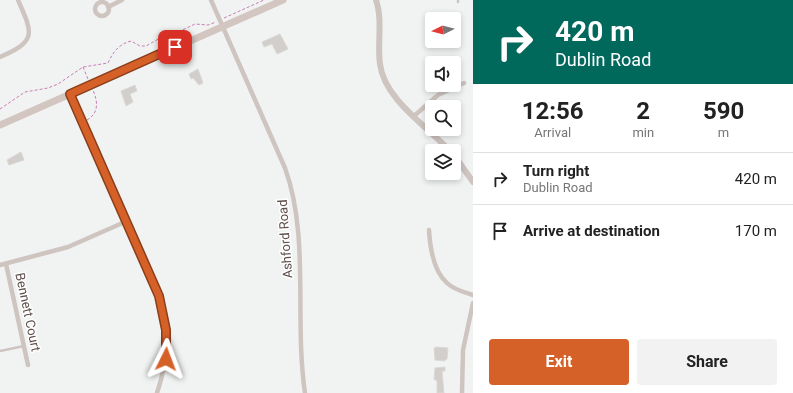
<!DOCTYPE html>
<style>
:root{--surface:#fff;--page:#f2f2f2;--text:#222;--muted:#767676;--line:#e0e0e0;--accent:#d56028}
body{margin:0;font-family:Roboto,sans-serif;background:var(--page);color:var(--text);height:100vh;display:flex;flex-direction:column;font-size:15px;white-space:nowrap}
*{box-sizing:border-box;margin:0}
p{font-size:13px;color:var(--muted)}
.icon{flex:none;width:22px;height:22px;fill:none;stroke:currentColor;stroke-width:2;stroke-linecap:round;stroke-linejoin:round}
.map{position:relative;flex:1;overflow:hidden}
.sheet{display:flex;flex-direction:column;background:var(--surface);width:320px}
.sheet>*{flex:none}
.guide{background:#00695c;color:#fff;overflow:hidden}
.needle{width:26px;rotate:264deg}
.tools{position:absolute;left:425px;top:12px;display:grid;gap:8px}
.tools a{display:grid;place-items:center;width:36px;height:36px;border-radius:4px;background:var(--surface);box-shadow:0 2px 6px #0003;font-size:20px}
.pin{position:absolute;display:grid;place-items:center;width:34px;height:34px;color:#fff;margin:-17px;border-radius:8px;box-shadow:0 2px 6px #0006}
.me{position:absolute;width:44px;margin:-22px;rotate:3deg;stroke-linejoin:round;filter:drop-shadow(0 0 3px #0008)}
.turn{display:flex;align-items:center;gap:14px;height:84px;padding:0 16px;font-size:18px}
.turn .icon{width:52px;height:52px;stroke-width:2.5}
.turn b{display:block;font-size:28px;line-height:34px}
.eta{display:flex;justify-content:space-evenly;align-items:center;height:68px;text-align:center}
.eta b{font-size:24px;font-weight:700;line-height:28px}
.primary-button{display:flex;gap:8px;margin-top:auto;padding:8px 16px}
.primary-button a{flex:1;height:46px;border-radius:4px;background:var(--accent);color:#fff;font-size:16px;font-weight:700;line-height:46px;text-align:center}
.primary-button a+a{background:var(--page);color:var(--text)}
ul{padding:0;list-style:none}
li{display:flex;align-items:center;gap:12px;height:52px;padding:0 16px;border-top:1px solid var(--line)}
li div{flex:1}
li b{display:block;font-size:15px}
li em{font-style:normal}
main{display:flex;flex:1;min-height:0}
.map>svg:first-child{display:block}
.building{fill:#d2cecb;stroke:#dbd8d5}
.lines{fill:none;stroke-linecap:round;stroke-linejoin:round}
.path{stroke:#c87eb4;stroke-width:1;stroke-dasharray:3 2;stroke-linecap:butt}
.service{stroke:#cec4c0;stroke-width:2.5}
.minor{stroke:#cec4c0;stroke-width:4.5}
.tertiary{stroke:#cec4c0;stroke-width:6}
.secondary{stroke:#d3c5c0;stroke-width:7}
.route-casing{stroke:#8a3e1a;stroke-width:10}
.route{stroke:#d56028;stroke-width:7}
.labels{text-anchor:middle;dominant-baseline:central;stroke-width:3;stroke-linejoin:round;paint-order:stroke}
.street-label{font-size:13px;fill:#5d4e4a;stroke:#fff}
</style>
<main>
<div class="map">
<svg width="473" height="393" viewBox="0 0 473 393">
<rect width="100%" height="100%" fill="#f1f3f2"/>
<path class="building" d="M280,34L288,49L277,54L272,44L264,47L262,42Z
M198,69L203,83L199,85L193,78L191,79L189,74Z
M135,85L137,91L130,94L133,102L126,106L121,91Z
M21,152L24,160L9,165L7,160Z
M437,347L448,348L447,359L444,361L435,360L434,348Z
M445,367V371H442L444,393H437V381L434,379L435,368Z"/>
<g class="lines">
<path class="path" d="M224,18L264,0
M83,67L88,79
M0,109L25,92L48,88L58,84L83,67L108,63C113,52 119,44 131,41L140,46H146L162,37L172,35L195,24L208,25L216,22
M87,120C99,113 98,102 93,90"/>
<path class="service" d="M458,0V2
M0,351L24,346"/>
<path class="minor" d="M211,0L285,168C310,237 294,319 305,393
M95 9a7 7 0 1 1 14 0a7 7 0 1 1-14 0Z
M108,7L122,0
M0,57C37,41 33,34 18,0
M70,94L163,306C169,337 167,364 157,393
M414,116L438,95L464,83
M429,230C430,247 433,271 447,283C454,290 464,292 473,295
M6,264L28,365
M0,265L68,247L127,221
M462,393L463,350L473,303"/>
<path class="tertiary" d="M376,0C383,20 377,44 380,64C384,99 428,127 450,151
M454,155L473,182"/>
<path class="secondary" d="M0,125L283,0"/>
</g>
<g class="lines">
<defs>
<path id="route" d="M166,359V330L159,296L70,94L175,47"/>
</defs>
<use href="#route" class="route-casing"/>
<use href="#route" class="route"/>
</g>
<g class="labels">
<g class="street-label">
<text transform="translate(285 239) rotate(-94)">Ashford Road</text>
<text transform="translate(28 312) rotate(78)">Bennett Court</text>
</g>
</g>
</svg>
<div class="tools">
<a><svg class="needle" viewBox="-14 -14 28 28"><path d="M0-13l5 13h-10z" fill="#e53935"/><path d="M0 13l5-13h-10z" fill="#767676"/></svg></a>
<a><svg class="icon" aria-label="sound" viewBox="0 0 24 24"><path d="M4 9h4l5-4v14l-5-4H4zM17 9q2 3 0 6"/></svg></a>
<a><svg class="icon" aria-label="search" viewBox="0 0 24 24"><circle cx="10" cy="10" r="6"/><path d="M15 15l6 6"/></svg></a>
<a><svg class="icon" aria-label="layers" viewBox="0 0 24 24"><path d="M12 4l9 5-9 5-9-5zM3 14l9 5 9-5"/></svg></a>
</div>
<div class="pin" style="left:175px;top:47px;background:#d93025"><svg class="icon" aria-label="arrive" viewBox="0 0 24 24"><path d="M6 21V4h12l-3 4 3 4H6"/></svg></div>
<svg class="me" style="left:166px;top:359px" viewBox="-20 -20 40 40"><path d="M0-17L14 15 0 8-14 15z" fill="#d56028" stroke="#fff" stroke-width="4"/></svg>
</div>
<section class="sheet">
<div class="guide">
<div class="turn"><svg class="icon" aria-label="right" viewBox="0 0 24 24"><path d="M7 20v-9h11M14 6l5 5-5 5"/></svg><div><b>420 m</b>Dublin Road</div></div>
</div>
<div class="eta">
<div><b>12:56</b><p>Arrival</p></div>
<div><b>2</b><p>min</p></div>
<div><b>590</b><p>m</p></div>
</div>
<ul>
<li><svg class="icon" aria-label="right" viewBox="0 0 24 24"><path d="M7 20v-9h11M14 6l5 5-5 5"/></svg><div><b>Turn right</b><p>Dublin Road</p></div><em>420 m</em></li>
<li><svg class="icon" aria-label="arrive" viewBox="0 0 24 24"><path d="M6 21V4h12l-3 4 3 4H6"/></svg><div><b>Arrive at destination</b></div><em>170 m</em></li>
</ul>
<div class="primary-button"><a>Exit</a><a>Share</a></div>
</section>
</main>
